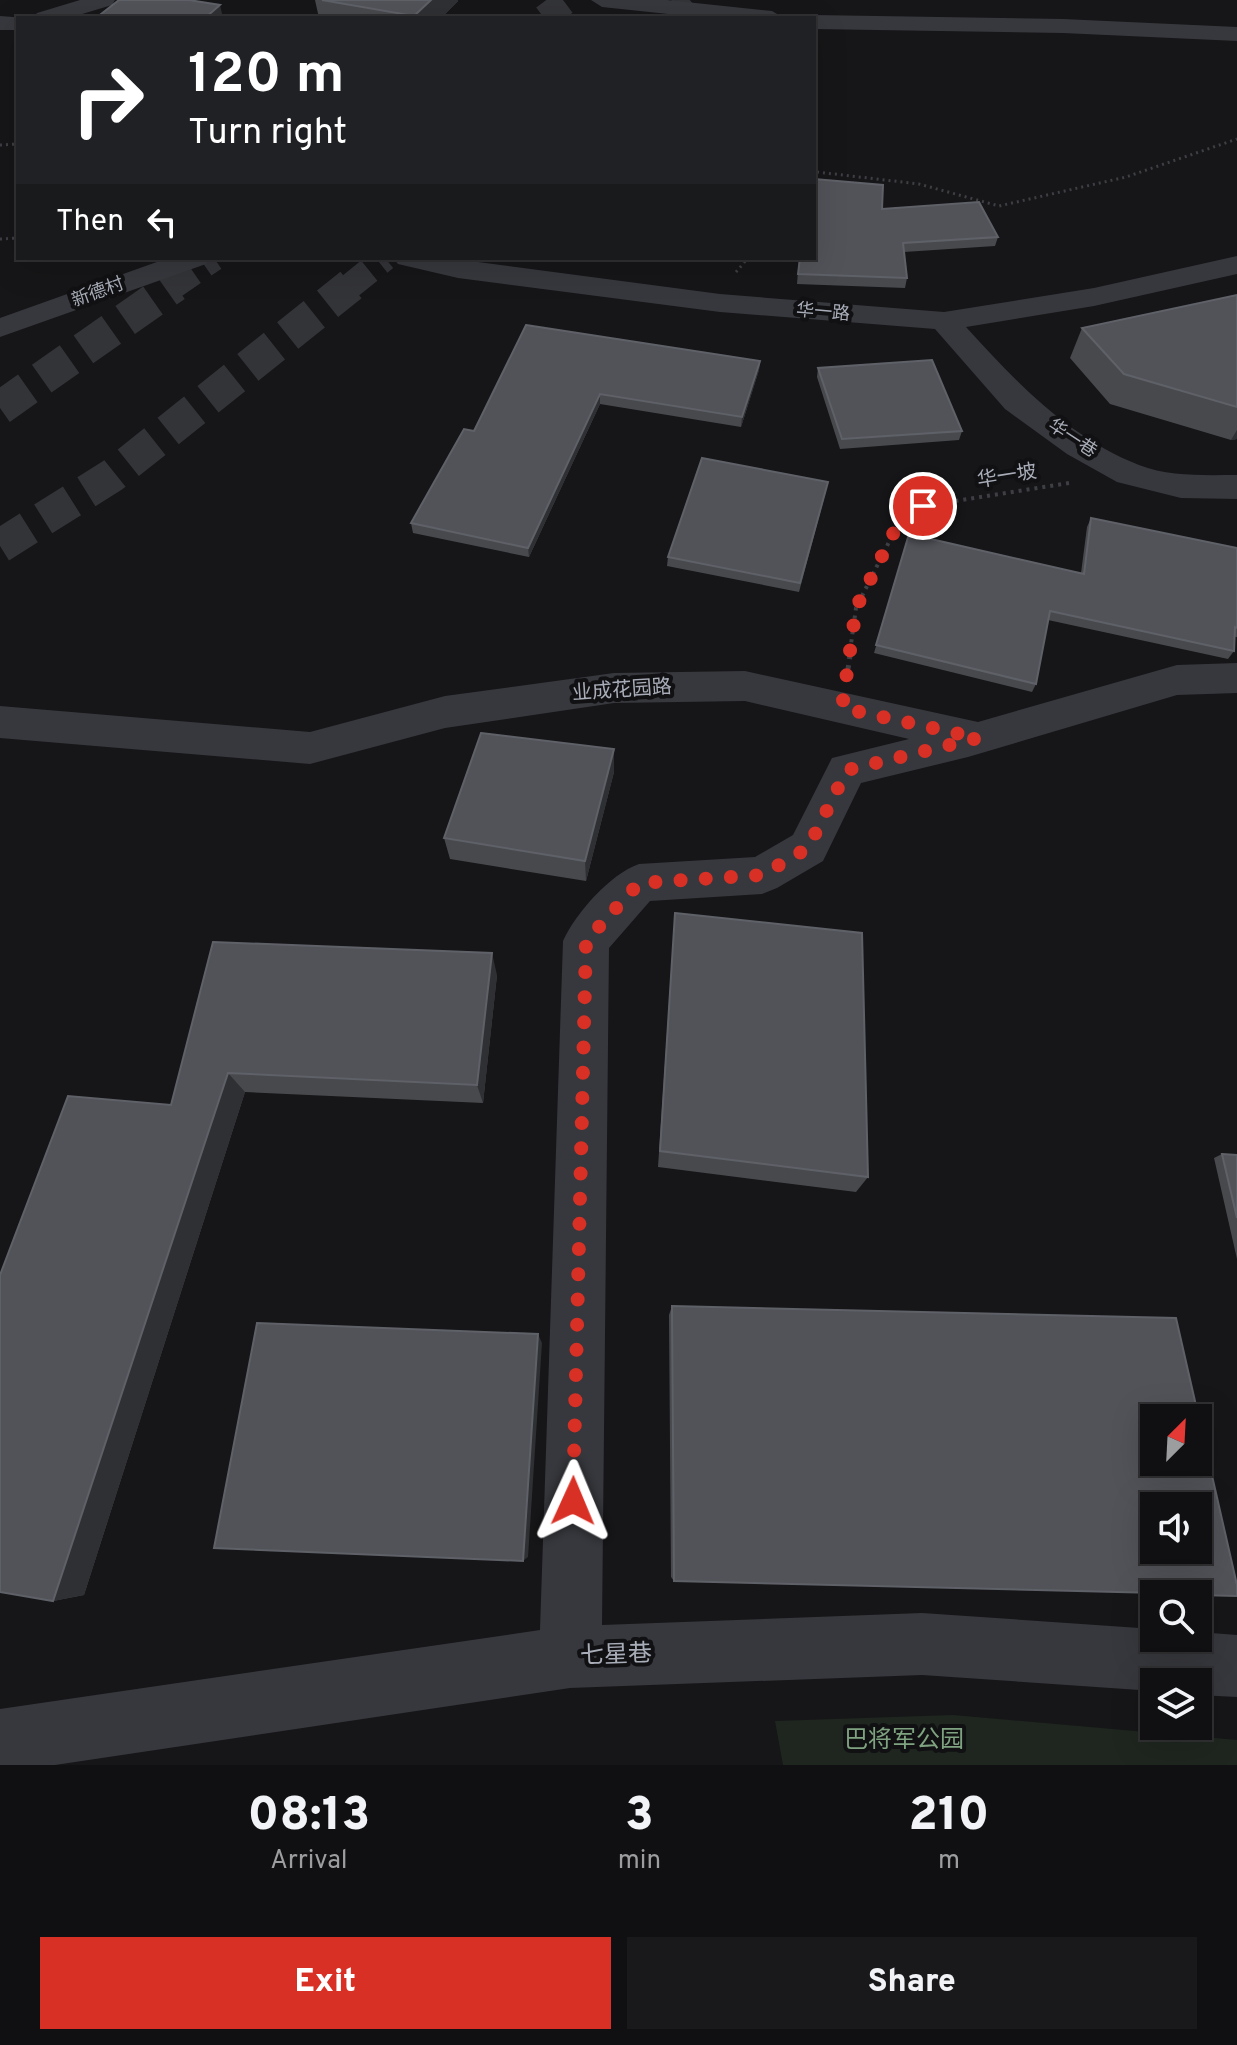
<!DOCTYPE html>
<meta charset="utf-8">
<style>
:root{--surface:#101012;--page:#19191b;--text:#f1f3f6;--muted:#9c9d9f;--line:#303032;--accent:#d93025}
body{margin:0;font-family:Overpass,"Noto Sans SC",sans-serif;background:var(--page);color:var(--text);height:100vh;display:flex;flex-direction:column;font-size:30px;white-space:nowrap}
*{box-sizing:border-box;margin:0}
p{font-size:26px;color:var(--muted)}
.icon{flex:none;width:44px;height:44px;fill:none;stroke:currentColor;stroke-width:2;stroke-linecap:round;stroke-linejoin:round}
.map{position:relative;height:1765px;overflow:hidden}
.drawer{display:flex;flex-direction:column;background:var(--surface);flex:1}
.drawer>*{flex:none}
.guide{position:absolute;left:16px;top:16px;width:800px;height:244px;border-radius:0px;box-shadow:0 8px 32px #0002,0 0 0 2px var(--line);background:#202124;color:#fff;overflow:hidden}
.needle{width:52px;rotate:24deg}
.tools{position:absolute;left:1140px;top:1404px;display:grid;gap:16px}
.tools a{display:grid;place-items:center;width:72px;height:72px;border-radius:0px;background:var(--surface);box-shadow:0 8px 32px #0002,0 0 0 2px var(--line);font-size:40px}
.pin{position:absolute;display:grid;place-items:center;width:68px;height:68px;color:#fff;margin:-34px;border:4px solid #fff;border-radius:50%;box-shadow:0 2px 8px #0007}
.me{position:absolute;width:88px;margin:-44px;rotate:1deg;stroke-linejoin:round;filter:drop-shadow(0 0 6px #0008)}
.turn{display:flex;align-items:center;gap:28px;height:168px;padding:0 40px;font-size:36px}
.turn .icon{width:104px;height:104px;stroke-width:2.5}
.turn b{display:block;font-size:56px;line-height:68px}
.then{display:flex;align-items:center;height:76px;padding:0 40px;background:#0003;gap:16px;font-size:30px}
.eta{display:flex;justify-content:space-evenly;align-items:center;height:136px;text-align:center}
.eta b{font-size:48px;font-weight:800;line-height:56px}
.primary-button{display:flex;gap:16px;margin-top:auto;padding:16px 40px}
.primary-button a{flex:1;height:92px;border-radius:0px;background:var(--accent);color:#fff;font-size:32px;font-weight:800;line-height:92px;text-align:center}
.primary-button a+a{background:var(--page);color:var(--text)}
.map>svg:first-child{display:block}
.green{fill:#1e261f}
.lines{fill:none;stroke-linecap:round;stroke-linejoin:round}
.highway-tunnel-far1{stroke:#333438;stroke-width:26;stroke-dasharray:26 13;stroke-linecap:butt}
.highway-tunnel{stroke:#333438;stroke-width:34;stroke-dasharray:34 17;stroke-linecap:butt}
.path-far2{stroke:#3d3f44;stroke-width:3;stroke-dasharray:2 4;stroke-linecap:butt}
.path-far1{stroke:#3d3f44;stroke-width:4;stroke-dasharray:3 5;stroke-linecap:butt}
.path{stroke:#3d3f44;stroke-width:5;stroke-dasharray:4 6;stroke-linecap:butt}
.minor{fill:#37383d;fill-rule:evenodd}
.wall{fill:#47494d}
.shaded-wall{fill:#2f3033}
.building{fill:#525359;stroke:#5f6168;stroke-width:2;fill-rule:evenodd}
.route{stroke:#d93025;stroke-width:14;stroke-dasharray:0 25.2}
.labels{text-anchor:middle;dominant-baseline:central;stroke-width:8;stroke-linejoin:round;paint-order:stroke}
.far-street-label{font-size:18px;fill:#a8adb8;stroke:#111113}
.street-label{font-size:20px;fill:#a8adb8;stroke:#111113}
.near-street-label{font-size:24px;fill:#a8adb8;stroke:#111113}
.near-park-label{font-size:24px;fill:#7fa381;stroke:#111113}
</style>
<div class="map">
<svg width="1237" height="1765" viewBox="0 0 1237 1765">
<rect width="100%" height="100%" fill="#161618"/>
<path class="green" d="M953,1715L1237,1740V1765H783L775,1721Z"/>
<g class="lines">
<path class="highway-tunnel-far1" d="M544,18L568,0
M671,18L692,0
M172,287L214,258
M349,287L385,258"/>
<path class="highway-tunnel" d="M0,408L175,285
M0,546L113,475L351,285"/>
<path class="path-far2" d="M0,145L18,144
M817,172L919,184L999,206L1126,177L1237,139
M0,239L18,238
M736,272L748,258"/>
<path class="path-far1" d="M849,658L856,608L898,524L923,506L1069,483"/>
<path class="path" d="M848,669L850,656"/>
<path class="minor" d="M80,0H115L112,5L69,18H33L37,13Z
M591,0H667L772,11L784,18H706L602,7Z
M814,15L1063,19L1237,27V41L1063,33L814,29V18H805Z
M0,16L26,18H18V30H0Z
M1237,256V274L1094,306L966,327C1015,381 1068,437 1139,465C1170,477 1205,475 1237,475V499L1181,498L1117,482L1067,454L1005,409L935,329L720,312L458,278L398,264L393,258H448L720,294L944,312L1094,288Z
M168,258H211L206,264L0,337V318Z
M1237,663V693L1177,695L968,757L861,783L823,861L777,888L762,894L650,901L609,948L602,1625L922,1613L1154,1629V1638H1198V1632L1237,1635V1697L1198,1695V1682H1154V1691L922,1675L570,1688L55,1765H0V1709L540,1630L563,941C576,913 610,874 639,864L755,857L793,835L832,758L909,739L745,701L614,703L445,728L310,764L0,738V706L310,732L445,696L614,673L745,671L978,722L1177,665Z"/>
</g>
<path class="wall" d="M315,0H458V1L441,18H319Z
M882,209L998,237L995,246L904,252L907,278L905,288L797,284L799,258Z
M1237,295V439L1231,440L1110,404L1070,358L1082,328Z
M526,325L760,361L759,370L741,427L600,404L529,557L413,533L411,523L474,431Z
M818,368L962,431L959,440L840,449L817,377Z
M826,491L799,592L667,566L668,557Z
M1091,518L1237,548V637H1234V651L1228,659L1048,620L1036,684L1032,692L874,653L909,534L1081,573L1087,527Z
M614,749V772L586,881L450,859L444,838Z
M675,913L868,1177L856,1192L658,1167Z
M213,942L497,975L483,1103L245,1092L84,1595L53,1601L171,1105Z
M1222,1154L1237,1155V1259L1214,1158Z
M672,1306L674,1581L671,1577L669,1315Z"/>
<path class="shaded-wall" d="M431,0H458V1L441,18H414V16Z
M220,5L223,18H205Z
M760,361L759,370L741,427L742,417Z
M600,394V404L529,557L528,548Z
M1237,430V439L1231,440Z
M614,749V772L586,881L585,861Z
M492,953L497,975L483,1103L477,1085Z
M228,1073L245,1092L84,1595L53,1601Z
M538,1334L542,1343L528,1557L523,1561Z"/>
<path class="building" d="M119,0H189L220,5L205,18H96Z
M322,0H431L414,16Z
M814,179L883,185L882,209L979,202L998,237L903,243L907,278L798,274L800,258H814Z
M1237,295V407L1124,374L1082,328Z
M526,325L760,361L742,417L600,394L528,548L411,523L464,429L474,431Z
M932,360L962,431L842,439L818,368Z
M702,458L828,482L800,583L668,557Z
M1091,518L1237,548V628L1235,627L1234,651L1050,611L1036,684L876,645L909,534L1084,574Z
M481,733L614,749L585,861L444,838Z
M675,913L862,933L868,1177L660,1151Z
M213,942L492,953L477,1085L228,1073L53,1601L0,1592V1275L68,1096L171,1105Z
M1222,1154L1237,1155V1218Z
M672,1306L1176,1318L1237,1585V1596L1198,1595V1594L674,1581ZM1154,1418H1198V1462H1154ZM1154,1506H1198V1550H1154Z
M257,1323L538,1334L523,1561L214,1548Z"/>
<g class="lines">
<path class="route" d="M573,1501L586,941L639,883L762,875L808,848L847,770L978,738L842,708L856,608L898,524L923,506"/>
</g>
<g class="labels">
<g class="far-street-label">
<text transform="translate(98 293) rotate(-20)">新德村</text>
<text transform="translate(823 313) rotate(5)">华一路</text>
<text transform="translate(1072 439) rotate(33)">华一巷</text>
</g>
<g class="street-label">
<text transform="translate(1007 477) rotate(-9)">华一坡</text>
<text transform="translate(622 691) rotate(-4)">业成花园路</text>
</g>
<g class="near-street-label">
<text transform="translate(616 1656) rotate(-2)">七星巷</text>
</g>
<g class="near-park-label">
<text x="904" y="1741">巴将军公园</text>
</g>
</g>
</svg>
<div class="tools">
<a><svg class="needle" viewBox="-14 -14 28 28"><path d="M0-13l5 13h-10z" fill="#e53935"/><path d="M0 13l5-13h-10z" fill="#9c9d9f"/></svg></a>
<a><svg class="icon" aria-label="sound" viewBox="0 0 24 24"><path d="M4 9h4l5-4v14l-5-4H4zM17 9q2 3 0 6"/></svg></a>
<a><svg class="icon" aria-label="search" viewBox="0 0 24 24"><circle cx="10" cy="10" r="6"/><path d="M15 15l6 6"/></svg></a>
<a><svg class="icon" aria-label="layers" viewBox="0 0 24 24"><path d="M12 4l9 5-9 5-9-5zM3 14l9 5 9-5"/></svg></a>
</div>
<div class="pin" style="left:923px;top:506px;background:#d93025"><svg class="icon" aria-label="arrive" viewBox="0 0 24 24"><path d="M6 21V4h12l-3 4 3 4H6"/></svg></div>
<svg class="me" style="left:573px;top:1501px" viewBox="-20 -20 40 40"><path d="M0-17L14 15 0 8-14 15z" fill="#d93025" stroke="#fff" stroke-width="4"/></svg>
<div class="guide">
<div class="turn"><svg class="icon" aria-label="right" viewBox="0 0 24 24"><path d="M7 20v-9h11M14 6l5 5-5 5"/></svg><div><b>120 m</b>Turn right</div></div>
<div class="then">Then<svg class="icon" aria-label="left" viewBox="0 0 24 24"><path d="M17 20v-9H6M10 6l-5 5 5 5"/></svg></div>
</div>
</div>
<section class="drawer">
<div class="eta">
<div><b>08:13</b><p>Arrival</p></div>
<div><b>3</b><p>min</p></div>
<div><b>210</b><p>m</p></div>
</div>
<div class="primary-button"><a>Exit</a><a>Share</a></div>
</section>
